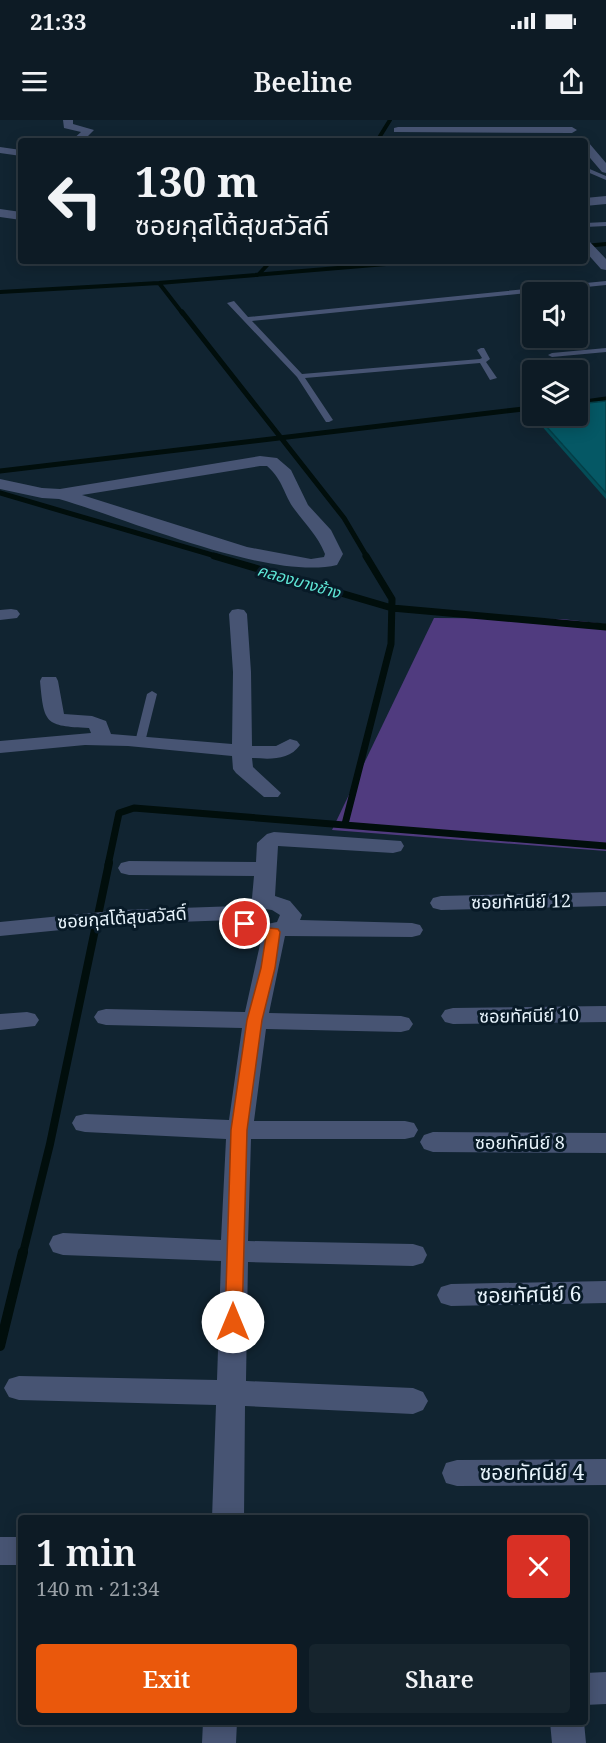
<!DOCTYPE html>
<meta charset="utf-8">
<style>
:root{--surface:#0d1b25;--page:#16242d;--text:#f1f3f6;--muted:#9aa1a7;--line:#2d3942;--accent:#ea580c}
body{margin:0;font-family:"Noto Serif","Noto Sans Thai",serif;background:var(--page);color:var(--text);height:100vh;display:flex;flex-direction:column;font-size:22px;white-space:nowrap}
*{box-sizing:border-box;margin:0}
p{font-size:20px;color:var(--muted)}
.icon{flex:none;width:33px;height:33px;fill:none;stroke:currentColor;stroke-width:2;stroke-linecap:round;stroke-linejoin:round}
.map{position:relative;flex:1;overflow:hidden}
.side{position:absolute;left:18px;top:1395px;width:570px;height:210px;display:flex;flex-direction:column;background:var(--surface);border-radius:6px;box-shadow:0 3px 15px #0003,0 0 0 2px var(--line)}
.side>*{flex:none}
.hud{position:absolute;left:18px;top:18px;width:570px;height:126px;border-radius:6px;box-shadow:0 3px 15px #0003,0 0 0 2px var(--line);background:#0d1b25;color:var(--text);overflow:hidden}
.controls{position:absolute;left:522px;top:162px;display:grid;gap:12px}
.controls a{display:grid;place-items:center;width:66px;height:66px;border-radius:6px;background:var(--surface);box-shadow:0 3px 15px #0003,0 0 0 2px var(--line);font-size:30px}
.pin{position:absolute;display:grid;place-items:center;width:51px;height:51px;color:#fff;margin:-26px;border:3px solid #fff;border-radius:50%;box-shadow:0 2px 6px #0007}
.me{position:absolute;width:66px;margin:-33px;rotate:0deg;stroke-linejoin:round;filter:drop-shadow(0 0 4px #0008)}
.turn{display:flex;align-items:center;gap:21px;height:126px;padding:0 18px;font-size:27px}
.turn .icon{width:78px;height:78px;stroke-width:2.5}
.turn b{display:block;font-size:42px;line-height:51px}
.round{display:grid;place-items:center;flex:none;width:63px;height:63px;border-radius:6px;background:var(--page)}
.headline{display:flex;align-items:center;justify-content:space-between;height:102px;padding:0 18px}
h1{font-size:36px;font-weight:600;line-height:45px}
.cta{display:flex;gap:12px;margin-top:auto;padding:12px 18px}
.cta a{flex:1;height:69px;border-radius:6px;background:var(--accent);color:#fff;font-size:24px;font-weight:600;line-height:69px;text-align:center}
.cta a+a{background:var(--page);color:var(--text)}
.status{display:flex;justify-content:space-between;align-items:center;height:42px;padding:0 30px;background:var(--surface);direction:ltr}
.status svg{height:16px;fill:currentColor}
header{display:flex;justify-content:space-between;align-items:center;height:78px;padding:0 18px;background:var(--surface);font-size:27px;font-weight:600}
.map>svg:first-child{display:block}
.green{fill:#503b7f}
.lines{fill:none;stroke-linecap:round;stroke-linejoin:round}
.stream-far4{stroke:#010e0c;stroke-width:4}
.stream-far3{stroke:#010e0c;stroke-width:5}
.stream-far2{stroke:#010e0c;stroke-width:7}
.stream-far1{stroke:#010e0c;stroke-width:8}
.stream{stroke:#010e0c;stroke-width:10}
.service{fill:#475473;fill-rule:evenodd}
.minor{fill:#475473;fill-rule:evenodd}
.wall{fill:#044c57}
.building{fill:#055865;stroke:#043e47;stroke-width:1.5}
.route{fill:#ea580c;stroke:#983908;stroke-width:1.5}
.labels{text-anchor:middle;dominant-baseline:central;stroke-width:6;stroke-linejoin:round;paint-order:stroke}
.far-water-label{font-size:16px;font-style:italic;fill:#5ee6d6;stroke:#081a27}
.street-label{font-size:18px;fill:#e7f3fb;stroke:#081a27}
.near-street-label{font-size:21px;fill:#e7f3fb;stroke:#081a27}
</style>
<div class="status"><b>21:33</b><svg viewBox="0 0 49 12"><path d="M0 12V9h3v3zM5 12V6h3v6zM10 12V3h3v9zM15 12V0h3v12zM26 1h20v11H26zM47 4h2v5h-2z"/></svg></div>
<header><svg class="icon" aria-label="menu" viewBox="0 0 24 24"><path d="M4 6h16M4 12h16M4 18h16"/></svg>Beeline<svg class="icon" aria-label="share" viewBox="0 0 24 24"><path d="M12 15V3M7 8l5-5 5 5M5 13v7h14v-7"/></svg></header>
<div class="map">
<svg width="606" height="1623" viewBox="0 0 606 1623">
<rect width="100%" height="100%" fill="#112431"/>
<path class="green" d="M434,498L562,499L606,504V731L332,710Z"/>
<g class="lines">
<path class="stream-far4" d="M377,21L390,0
M585,126L606,124
M258,155L271,141
M159,163L183,194
M0,172L159,163L422,141"/>
<path class="stream-far3" d="M182,192L344,398L367,437
M578,283L606,279
M0,351L532,288
M0,373L219,437"/>
<path class="stream-far2" d="M214,436L392,488L606,507
M345,704L391,524L392,479L366,436
M108,745L119,693L134,688L606,726"/>
<path class="stream-far1" d="M23,1133L50,1024L109,743"/>
<path class="stream" d="M0,1226L23,1132"/>
<path class="service" d="M585,47L606,56V60L585,51Z
M606,102V106L585,107V103Z
M606,161V165L252,201L302,254L480,239L482,238L477,230L481,228H484L490,239L486,242L497,258L490,260L480,243L305,258L333,300L329,302H326L297,257L227,183L234,181L248,197Z
M606,228V232L552,237L548,235L552,233Z
M152,571L157,574L145,622L140,625L136,624L135,622L147,574Z"/>
<path class="minor" d="M63,0H73V4L94,10L83,21H71L81,12L64,8Z
M398,7H572L577,10L572,13L394,12V8Z
M163,17L167,18L168,21H156Z
M585,22L589,23L606,43V53L602,52L585,32Z
M0,27L21,30V36L0,33Z
M606,76V84L585,86V78Z
M0,89L21,92V100L0,97Z
M585,120L589,121L606,139V150L601,149L585,131Z
M260,336L277,338L291,350L308,385L331,410L343,434L337,445C270,461 128,399 59,379L42,378L0,369V359L42,368L60,369ZM260,346H267C284,361 283,374 295,390C307,406 317,415 325,434L324,437L311,439L247,427L82,375Z
M11,489L17,490L20,494L17,498L0,500V490Z
M238,489L244,490L247,494L251,552L252,626H276L290,619L297,621L300,625C289,641 269,639 252,638L253,647L281,673L278,677H264L236,653L233,649L232,636L128,626L85,625L0,633V621L91,613L89,608C45,606 44,604 40,561L42,557H56L58,561L64,594L92,596L106,601L111,614L232,624L233,552L229,494L232,490Z
M274,712L401,721L404,726L401,731L393,733L278,726L275,776L290,781L302,795L300,800L412,803L420,805L423,810L420,815L412,817L285,816L269,893L401,896L409,898L413,904L409,910L401,912L266,909L254,1001H405L414,1003L418,1010L414,1017L405,1019H251L248,1121L413,1124L423,1127L427,1135L423,1143L413,1146L248,1142L246,1261L413,1268L423,1272L428,1281L423,1290L413,1294L245,1286L244,1398H212L216,1285L19,1280L9,1277L4,1268L9,1259L19,1256L217,1260L221,1141L63,1135L53,1132L49,1124L53,1116L63,1113L221,1120L226,1019L85,1012L76,1010L72,1003L76,996L85,994L229,1000L242,908L106,905L98,903L94,897L98,891L106,889L245,892L261,820L243,814L233,800L122,804L0,816V802L122,790L238,786L252,778L254,756L129,755L121,753L118,748L121,743L129,741L256,742L257,723L267,714ZM265,789L272,790L280,795L277,802L262,805L255,800L257,793Z
M606,772V786L441,790L433,788L430,783L433,778L441,776Z
M606,886V902L453,904L445,902L441,896L445,890L453,888Z
M27,892L35,894L39,900L35,906L0,910V894Z
M433,1012L606,1013V1033L433,1032L424,1029L420,1022L424,1015Z
M606,1161V1183L451,1186L441,1183L437,1175L441,1167L451,1164Z
M606,1339V1365L457,1366L446,1363L442,1353L446,1343L457,1340Z
M0,1417H21V1445H0Z
M606,1552V1584L585,1585V1553Z
M203,1602H237L236,1623H202Z
M550,1602H584L586,1623H552Z"/>
</g>
<path class="wall" d="M606,281V379L532,295V289V296H578Z"/>
<path class="building" d="M606,281V373L537,296H578V284Z"/>
<path class="route" d="M245,799L260,807L278,809L280,812L275,848L262,900L247,1010L242,1202L239,1207L233,1209L227,1207L225,1202L231,1010L247,900L261,848L266,816C255,816 245,813 238,804L240,800Z"/>
<g class="labels">
<g class="far-water-label">
<text transform="translate(299 461) rotate(16)">คลองบางช้าง</text>
</g>
<g class="street-label">
<text transform="translate(521 781) rotate(-1)">ซอยทัศนีย์ 12</text>
<text transform="translate(122 797) rotate(-4)">ซอยกุสโต้สุขสวัสดิ์</text>
<text transform="translate(529 895) rotate(-1)">ซอยทัศนีย์ 10</text>
<text x="520" y="1022">ซอยทัศนีย์ 8</text>
</g>
<g class="near-street-label">
<text transform="translate(529 1174) rotate(-1)">ซอยทัศนีย์ 6</text>
<text x="532" y="1352">ซอยทัศนีย์ 4</text>
</g>
</g>
</svg>
<div class="controls">
<a><svg class="icon" aria-label="sound" viewBox="0 0 24 24"><path d="M4 9h4l5-4v14l-5-4H4zM17 9q2 3 0 6"/></svg></a>
<a><svg class="icon" aria-label="layers" viewBox="0 0 24 24"><path d="M12 4l9 5-9 5-9-5zM3 14l9 5 9-5"/></svg></a>
</div>
<div class="pin" style="left:245px;top:804px;background:#d93025"><svg class="icon" aria-label="arrive" viewBox="0 0 24 24"><path d="M6 21V4h12l-3 4 3 4H6"/></svg></div>
<svg class="me" style="left:233px;top:1202px" viewBox="-20 -20 40 40"><circle r="19" fill="#fff"/><path d="M0-13L10 11 0 6-10 11z" fill="#ea580c"/></svg>
<div class="hud">
<div class="turn"><svg class="icon" aria-label="left" viewBox="0 0 24 24"><path d="M17 20v-9H6M10 6l-5 5 5 5"/></svg><div><b>130 m</b>ซอยกุสโต้สุขสวัสดิ์</div></div>
</div>
<section class="side">
<div class="headline"><div><h1>1 min</h1><p>140 m · 21:34</p></div><a class="round" style="background:#d93025;color:#fff"><svg class="icon" aria-label="close" viewBox="0 0 24 24"><path d="M6 6l12 12M18 6L6 18"/></svg></a></div>
<div class="cta"><a>Exit</a><a>Share</a></div>
</section>
</div>
